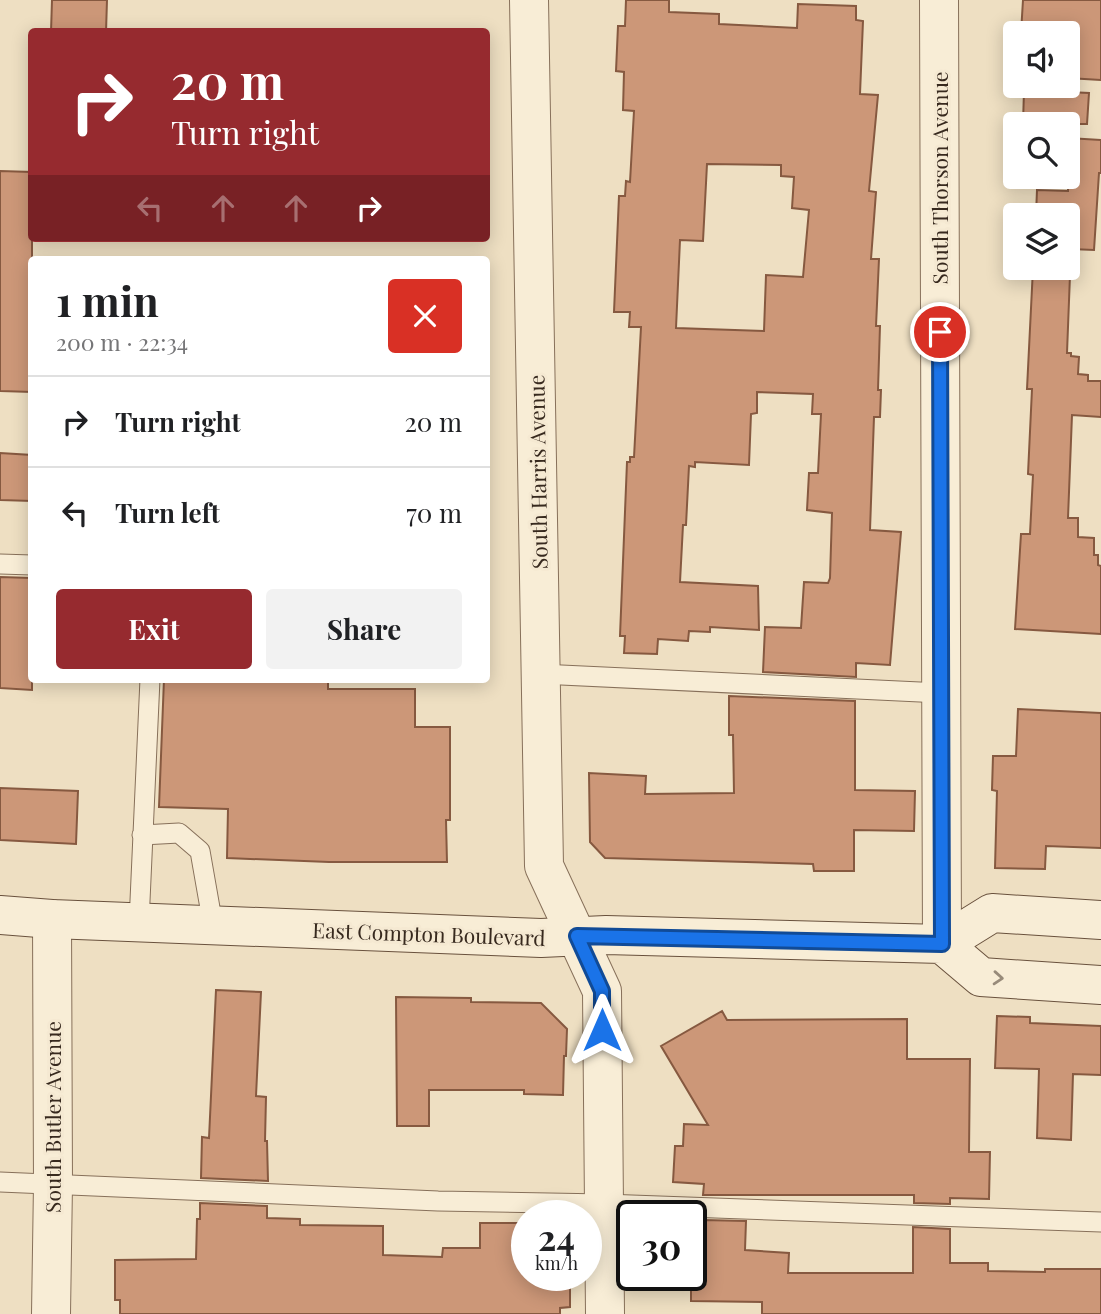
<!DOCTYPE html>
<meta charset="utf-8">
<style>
:root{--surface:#fff;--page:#f2f2f2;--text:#202124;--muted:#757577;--line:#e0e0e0;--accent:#962a2f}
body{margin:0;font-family:"Playfair Display",serif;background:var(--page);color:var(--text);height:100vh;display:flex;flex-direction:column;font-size:26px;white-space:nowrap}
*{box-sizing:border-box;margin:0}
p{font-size:23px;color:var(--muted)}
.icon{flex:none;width:38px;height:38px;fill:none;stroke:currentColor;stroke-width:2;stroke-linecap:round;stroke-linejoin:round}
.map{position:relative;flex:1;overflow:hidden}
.panel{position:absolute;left:28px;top:256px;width:462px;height:427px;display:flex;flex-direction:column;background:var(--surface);border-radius:7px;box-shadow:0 4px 18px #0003}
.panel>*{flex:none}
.banner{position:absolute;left:28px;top:28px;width:462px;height:214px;border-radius:7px;box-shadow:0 4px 18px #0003;background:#962a2f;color:#fff;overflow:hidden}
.buttons{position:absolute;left:1003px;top:21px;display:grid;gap:14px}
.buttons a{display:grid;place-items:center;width:77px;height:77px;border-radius:7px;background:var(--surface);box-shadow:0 4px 18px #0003;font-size:35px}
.speed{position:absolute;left:511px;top:1200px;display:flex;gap:14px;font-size:35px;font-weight:700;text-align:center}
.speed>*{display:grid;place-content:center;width:91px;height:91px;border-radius:50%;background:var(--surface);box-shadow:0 4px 18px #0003;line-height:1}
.speed small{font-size:18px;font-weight:400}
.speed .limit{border:4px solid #111;border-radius:10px;background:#fff;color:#111}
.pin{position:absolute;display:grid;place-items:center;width:60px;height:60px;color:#fff;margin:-30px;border:4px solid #fff;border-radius:50%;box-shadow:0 2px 7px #0007}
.me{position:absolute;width:77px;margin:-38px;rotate:0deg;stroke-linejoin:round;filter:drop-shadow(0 0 5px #0008)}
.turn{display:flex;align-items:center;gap:24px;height:147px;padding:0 28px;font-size:32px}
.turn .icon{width:91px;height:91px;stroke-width:2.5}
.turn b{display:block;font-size:49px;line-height:60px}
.lanes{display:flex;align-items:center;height:66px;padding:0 28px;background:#0003;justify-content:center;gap:35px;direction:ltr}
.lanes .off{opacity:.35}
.round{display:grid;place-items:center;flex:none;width:74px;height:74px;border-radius:7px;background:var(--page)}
.summary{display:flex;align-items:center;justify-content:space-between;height:119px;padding:0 28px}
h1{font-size:42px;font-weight:700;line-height:52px}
.button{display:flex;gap:14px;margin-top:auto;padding:14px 28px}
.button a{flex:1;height:80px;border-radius:7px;background:var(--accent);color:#fff;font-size:28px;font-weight:700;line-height:80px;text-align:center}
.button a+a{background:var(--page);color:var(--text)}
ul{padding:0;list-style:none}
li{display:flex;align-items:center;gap:21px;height:91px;padding:0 28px;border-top:2px solid var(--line)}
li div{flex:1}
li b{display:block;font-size:26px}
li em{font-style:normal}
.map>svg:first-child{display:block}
.building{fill:#cc9778;stroke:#865940;stroke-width:2;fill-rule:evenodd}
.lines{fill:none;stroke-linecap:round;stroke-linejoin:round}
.lane-casing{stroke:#87705a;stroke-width:21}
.street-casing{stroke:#87705a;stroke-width:40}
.secondary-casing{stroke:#69513d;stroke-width:40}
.lane{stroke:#f8edd6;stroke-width:19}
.street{stroke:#f8edd6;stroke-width:38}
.secondary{stroke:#f8edd6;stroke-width:38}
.oneway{stroke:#988b7a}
.route-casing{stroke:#114b97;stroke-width:18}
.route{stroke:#1a73e8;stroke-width:12}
.labels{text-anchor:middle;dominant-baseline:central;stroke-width:6;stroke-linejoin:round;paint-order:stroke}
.street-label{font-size:21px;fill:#37291e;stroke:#f5e9d2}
</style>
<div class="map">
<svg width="1101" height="1314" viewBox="0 0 1101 1314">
<rect width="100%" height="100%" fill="#eedfc2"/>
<path class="building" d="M52,0H107L106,32H51Z
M626,0H669V12L719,14V24L797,28L798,4L856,6V20L863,21L860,94L878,95L869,191L876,192L871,259H879L876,326H880L878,390H881L880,417H874L870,530L901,532L890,665L856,663V677L763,672L765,627L801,628L804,582L828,583L830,578L832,513L807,510L809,473H818L821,414H812L813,394L757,392V413L751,414L749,465L695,462V467L689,466L686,525H683L680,582L758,586L759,630L710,627V632L689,631L688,641L658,639L657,654L624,653L625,636H620L627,462H630V457H634L641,327H629L630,312H614L619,196H625L626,181L630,182L634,111L623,110L624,72L616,71L618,26H625ZM707,164L781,165V176L794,177L792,208L809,210L803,277L766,275L764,331L676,328L680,240L703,241Z
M1023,0H1101V80L1068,78V33H1021Z
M1024,90L1089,93L1087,124H1023Z
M1068,138L1101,140V173H1099L1094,250L1071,249L1067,353H1071V356L1079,357L1078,374L1088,375V381H1101V417L1072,415L1068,518H1078V537L1094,538V555H1098V565L1101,566V634L1015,629L1021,534H1030L1033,475L1028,474L1032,389H1027L1033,268H1068V215H1036L1037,190L1068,191Z
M0,171L32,172V392L0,391Z
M0,453L32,455V501L0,500Z
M0,577L32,578V690L0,688Z
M164,679H328V689H415V727H450V820H446L447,862H329L227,858L228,809L159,807Z
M729,696L855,701V790L915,791L914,831L854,830V871H814L813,864L605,858L590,842L589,773L646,776L645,794L734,793L733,735H729Z
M1018,709L1101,713V848L1046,846L1045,869L995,868L997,791L992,790L993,756H1016Z
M0,788L78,791L76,844L0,840Z
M216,990L261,992L256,1096L266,1097L265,1141H267L268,1181L201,1178L202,1137L209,1138Z
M396,997L471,998V1002L541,1003L567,1029L566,1056H564L563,1095L524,1094V1090H429V1126H397Z
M722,1011L727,1020L907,1019V1059H970L969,1152H990L989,1199L950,1198V1204L914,1203V1195H703L704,1184L673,1182L675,1146H683L684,1124L708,1125L661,1046Z
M997,1016L1030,1017V1023L1101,1026V1075L1073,1074L1071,1140L1037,1138L1039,1069L995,1068Z
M200,1203L267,1206V1218L300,1219V1225L383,1226V1255L442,1257L443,1248H480V1223H527V1276H570V1307L560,1308V1314H120V1300H115V1260L196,1259L197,1219H200Z
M703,1220L746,1221L745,1250L789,1253L788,1273H913V1227L950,1229V1263H988V1271L1045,1272V1269H1101V1314H762V1302L691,1301V1267L701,1268Z"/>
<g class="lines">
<defs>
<path id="lane" d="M0,564L32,565
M540,674L941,693
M142,835L179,833L200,851L213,925
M139,923L150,679
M0,1182L438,1201L604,1204L1101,1222"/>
<path id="street" d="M529,0L544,866L602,991L605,1314
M939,0L942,944
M51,1314L53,1184L52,919"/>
<path id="secondary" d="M0,915L52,919L541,938L606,935L942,944L992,913L1101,920
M942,944L981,977L1101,985"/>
</defs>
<use href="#lane" class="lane-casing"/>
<use href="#street" class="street-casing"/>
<use href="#secondary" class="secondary-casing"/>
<use href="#lane" class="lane"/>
<use href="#street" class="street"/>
<use href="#secondary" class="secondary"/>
</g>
<defs><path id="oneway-chevron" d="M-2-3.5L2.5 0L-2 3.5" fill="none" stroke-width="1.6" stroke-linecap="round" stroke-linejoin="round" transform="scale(1.75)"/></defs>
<use class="oneway" href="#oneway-chevron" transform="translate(998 978) rotate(4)"/>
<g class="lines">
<defs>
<path id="route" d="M602,1030V991L577,936L942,944L940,332"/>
</defs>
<use href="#route" class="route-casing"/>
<use href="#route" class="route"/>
</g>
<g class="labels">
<g class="street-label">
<text transform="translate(939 178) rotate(-90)">South Thorson Avenue</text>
<text transform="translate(537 472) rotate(-91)">South Harris Avenue</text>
<text transform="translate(429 933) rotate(2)">East Compton Boulevard</text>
<text transform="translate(52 1117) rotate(-90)">South Butler Avenue</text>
</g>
</g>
</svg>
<div class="buttons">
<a><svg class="icon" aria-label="sound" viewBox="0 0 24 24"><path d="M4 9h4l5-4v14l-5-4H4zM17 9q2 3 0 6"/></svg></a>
<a><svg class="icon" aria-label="search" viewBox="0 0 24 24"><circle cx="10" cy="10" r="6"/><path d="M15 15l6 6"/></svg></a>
<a><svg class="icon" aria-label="layers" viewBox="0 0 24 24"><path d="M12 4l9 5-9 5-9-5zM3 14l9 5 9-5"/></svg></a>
</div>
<div class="speed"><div>24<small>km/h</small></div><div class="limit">30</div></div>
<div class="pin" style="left:940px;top:332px;background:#d93025"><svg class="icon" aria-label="arrive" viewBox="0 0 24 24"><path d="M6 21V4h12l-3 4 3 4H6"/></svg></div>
<svg class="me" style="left:602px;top:1030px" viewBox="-20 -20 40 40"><path d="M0-17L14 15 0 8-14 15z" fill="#1a73e8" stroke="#fff" stroke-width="4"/></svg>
<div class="banner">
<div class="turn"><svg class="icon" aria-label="right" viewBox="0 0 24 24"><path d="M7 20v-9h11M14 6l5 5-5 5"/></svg><div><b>20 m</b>Turn right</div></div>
<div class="lanes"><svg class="icon off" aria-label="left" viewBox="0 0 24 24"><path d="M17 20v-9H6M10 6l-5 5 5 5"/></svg><svg class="icon off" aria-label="ahead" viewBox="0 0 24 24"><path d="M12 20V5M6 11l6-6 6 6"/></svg><svg class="icon off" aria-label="ahead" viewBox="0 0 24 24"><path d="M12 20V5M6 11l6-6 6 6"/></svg><svg class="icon" aria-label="right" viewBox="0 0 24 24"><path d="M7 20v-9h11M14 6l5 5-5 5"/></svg></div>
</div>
<section class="panel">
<div class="summary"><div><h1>1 min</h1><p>200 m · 22:34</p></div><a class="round" style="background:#d93025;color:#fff"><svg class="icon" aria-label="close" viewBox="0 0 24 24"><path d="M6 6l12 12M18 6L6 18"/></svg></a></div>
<ul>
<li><svg class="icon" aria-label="right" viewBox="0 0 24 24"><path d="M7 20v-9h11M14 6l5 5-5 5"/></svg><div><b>Turn right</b></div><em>20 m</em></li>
<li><svg class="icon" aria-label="left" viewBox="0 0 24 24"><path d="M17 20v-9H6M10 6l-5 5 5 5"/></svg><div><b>Turn left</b></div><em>70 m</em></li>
</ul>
<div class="button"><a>Exit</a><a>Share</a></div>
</section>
</div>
